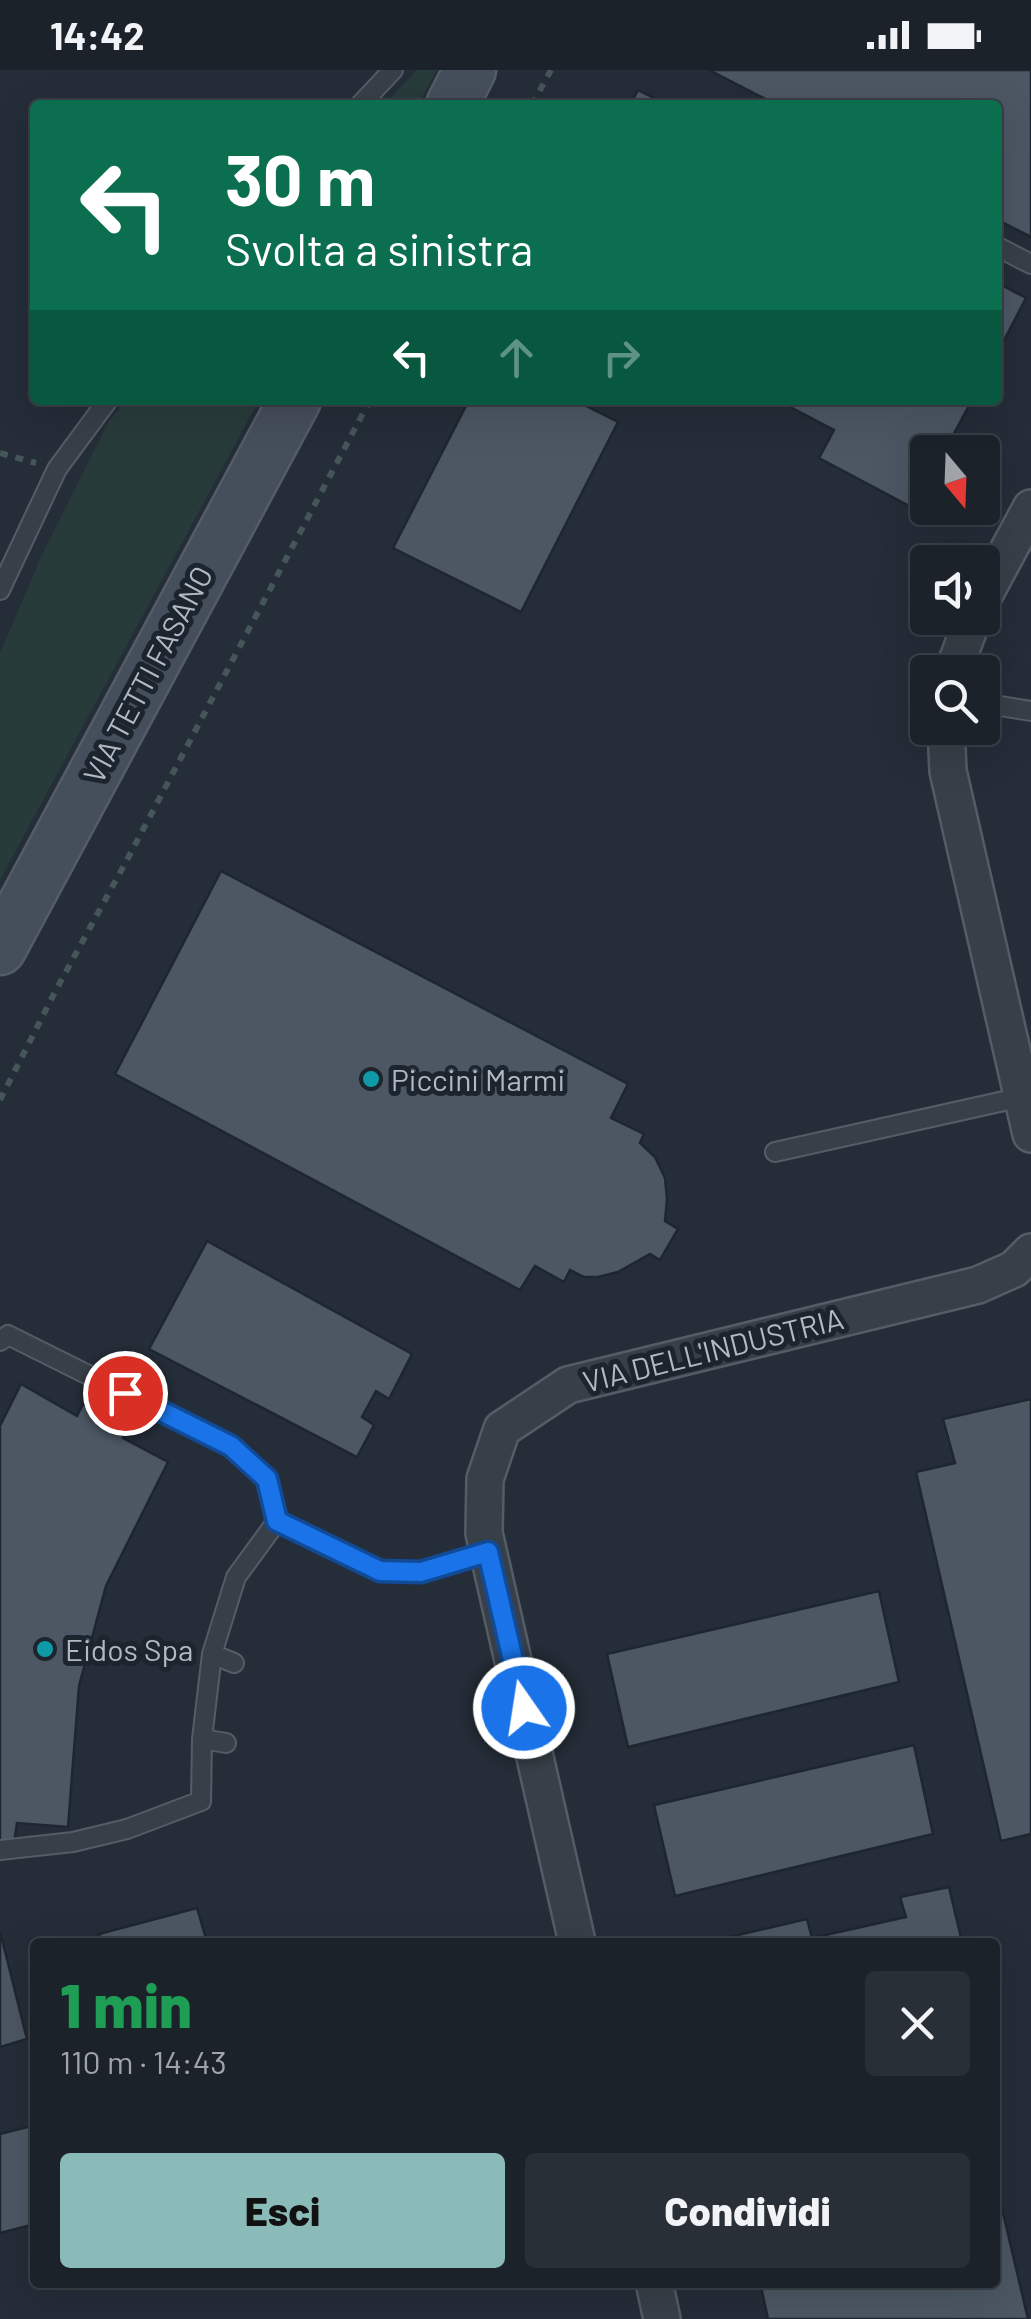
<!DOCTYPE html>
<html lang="it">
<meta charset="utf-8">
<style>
:root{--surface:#1b222a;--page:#282f36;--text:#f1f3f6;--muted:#a0a4a8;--line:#393f47;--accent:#8bbbb9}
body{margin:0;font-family:Barlow,sans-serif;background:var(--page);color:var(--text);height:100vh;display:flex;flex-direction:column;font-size:38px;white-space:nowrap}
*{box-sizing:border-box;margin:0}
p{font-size:32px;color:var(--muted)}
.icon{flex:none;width:55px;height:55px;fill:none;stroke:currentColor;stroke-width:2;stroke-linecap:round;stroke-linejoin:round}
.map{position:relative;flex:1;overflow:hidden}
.sheet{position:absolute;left:30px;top:1868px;width:970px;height:350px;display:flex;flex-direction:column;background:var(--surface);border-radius:10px;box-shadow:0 10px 40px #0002,0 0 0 2px var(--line)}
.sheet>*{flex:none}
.guide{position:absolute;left:30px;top:30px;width:972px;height:305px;border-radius:10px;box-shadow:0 10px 40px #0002,0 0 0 2px var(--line);background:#0b6e4f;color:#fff;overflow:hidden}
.needle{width:65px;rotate:161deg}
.tools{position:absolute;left:910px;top:365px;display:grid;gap:20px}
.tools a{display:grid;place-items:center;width:90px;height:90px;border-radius:10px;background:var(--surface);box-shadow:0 10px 40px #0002,0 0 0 2px var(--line);font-size:50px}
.pin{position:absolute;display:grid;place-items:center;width:85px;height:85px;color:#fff;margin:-42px;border:5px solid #fff;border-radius:50%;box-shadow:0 2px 10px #0007}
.me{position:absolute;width:110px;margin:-55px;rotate:347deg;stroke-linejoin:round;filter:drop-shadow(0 0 8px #0008)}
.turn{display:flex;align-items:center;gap:35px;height:210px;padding:0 30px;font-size:45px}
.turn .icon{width:130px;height:130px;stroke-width:2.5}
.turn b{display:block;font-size:70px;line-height:85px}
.lanes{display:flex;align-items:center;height:95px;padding:0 30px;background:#0003;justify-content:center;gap:50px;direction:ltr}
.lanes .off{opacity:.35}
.round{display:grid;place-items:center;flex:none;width:105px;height:105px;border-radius:10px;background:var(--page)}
.summary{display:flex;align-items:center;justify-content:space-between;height:170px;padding:0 30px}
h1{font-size:60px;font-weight:800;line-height:75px;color:#1e9e55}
.button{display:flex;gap:20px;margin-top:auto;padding:20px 30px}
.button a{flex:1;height:115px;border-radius:10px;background:var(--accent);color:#111;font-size:40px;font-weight:800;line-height:115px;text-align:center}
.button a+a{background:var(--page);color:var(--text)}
.status{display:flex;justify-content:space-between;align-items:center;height:70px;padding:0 50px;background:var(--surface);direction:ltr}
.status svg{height:28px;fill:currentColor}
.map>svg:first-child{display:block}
.green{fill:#283b3b}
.building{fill:#4c5763;stroke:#1e262f;stroke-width:2.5}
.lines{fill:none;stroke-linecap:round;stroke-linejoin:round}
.service-casing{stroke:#555c66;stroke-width:22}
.minor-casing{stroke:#555c66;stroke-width:40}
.secondary-casing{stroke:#555c66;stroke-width:55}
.path{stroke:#455658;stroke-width:6;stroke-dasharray:8 8;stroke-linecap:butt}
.service{stroke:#373f48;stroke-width:18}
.minor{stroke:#373f48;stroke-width:35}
.secondary{stroke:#454e5b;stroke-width:50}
.route-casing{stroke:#114b97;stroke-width:25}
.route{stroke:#1a73e8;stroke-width:18}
.culture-dot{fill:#0f9aa8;stroke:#1c242d;stroke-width:4}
.labels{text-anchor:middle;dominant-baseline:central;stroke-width:10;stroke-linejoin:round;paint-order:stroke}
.street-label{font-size:30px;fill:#b2b9c4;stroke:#1c242d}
.poi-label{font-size:30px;fill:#b2b9c4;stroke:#1c242d;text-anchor:start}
</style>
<div class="status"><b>14:42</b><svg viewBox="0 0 49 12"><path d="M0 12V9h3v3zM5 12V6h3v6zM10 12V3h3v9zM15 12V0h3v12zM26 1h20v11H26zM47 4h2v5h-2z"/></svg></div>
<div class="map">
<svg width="1031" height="2249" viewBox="0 0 1031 2249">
<rect width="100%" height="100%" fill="#242d38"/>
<path class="green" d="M417,0H437L418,35H383Z
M127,330H259L0,810V583L40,489L109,351Z"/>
<path class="building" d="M709,0H1031V167L998,150V35H777Z
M638,20L667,35H630Z
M998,213L1026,228L998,282Z
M469,330H574L618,352L521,542L393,478Z
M777,330H972L944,382H928V415L915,439L819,388L834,360Z
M221,801L628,1014L611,1048L644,1064L640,1073L655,1087L665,1108L667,1129L665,1151L678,1159L660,1190L650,1184L618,1202L598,1207H584L570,1200L564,1212L535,1196L520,1220L115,1004Z
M207,1171L412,1284L389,1329L376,1321L362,1347L374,1355L357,1387L149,1279Z
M21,1314L77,1346L83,1334L131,1354L123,1368L168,1392L106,1516L79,1616L68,1757L17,1753L14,1773L0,1772V1356Z
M1031,1329V1764L1001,1771L916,1402L955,1393L943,1349Z
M879,1521L899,1612L628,1677L607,1584Z
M914,1675L933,1764L675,1826L654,1735Z
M949,1817L962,1872H708L807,1849L812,1868L906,1847L900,1827Z
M197,1838L207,1872H101L99,1864Z
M0,1861L27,1969L0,1977Z
M35,2055V2154L0,2163V2064Z
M995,2109L1028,2249H768L760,2212H995Z"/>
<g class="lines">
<defs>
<path id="service" d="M360,35L393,0
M998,177L1031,194
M0,520L57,399L108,330
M982,633L1031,641
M775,1082L1022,1027
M0,1271L8,1265L231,1376L267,1409L277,1451
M277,1451L380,1501L421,1503L488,1483
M212,1584L234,1593
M202,1669L226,1673
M0,1780L73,1772L127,1759L201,1731L202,1669L212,1584L236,1507L277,1451"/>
<path id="minor" d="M982,529L1031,438
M953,602L973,548
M946,658L948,701L1031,1064
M577,1872L484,1463L485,1409L502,1359L568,1315L978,1215L1014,1199L1031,1182
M654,2212L662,2249"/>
<path id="secondary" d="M452,35L470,0
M0,879L295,330"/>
</defs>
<use href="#service" class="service-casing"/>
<use href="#minor" class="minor-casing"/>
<use href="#secondary" class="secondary-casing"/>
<path class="path" d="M532,35L551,0
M0,383L36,393
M0,1030L56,920L128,788L370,330"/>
<use href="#service" class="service"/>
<use href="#minor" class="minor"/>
<use href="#secondary" class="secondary"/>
</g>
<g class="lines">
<defs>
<path id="route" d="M125,1323L231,1376L267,1409L277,1451L380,1501L421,1502L488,1482L524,1638"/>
</defs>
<use href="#route" class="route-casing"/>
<use href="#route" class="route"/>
</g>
<g class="culture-dot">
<circle cx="371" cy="1009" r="10"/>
<circle cx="45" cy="1579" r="10"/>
</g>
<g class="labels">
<g class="street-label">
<text transform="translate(147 604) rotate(-62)">VIA TETTI FASANO</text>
<text transform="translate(713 1279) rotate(-14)">VIA DELL'INDUSTRIA</text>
</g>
<g class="poi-label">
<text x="391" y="1009">Piccini Marmi</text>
<text x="65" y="1579">Eidos Spa</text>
</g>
</g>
</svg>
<div class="tools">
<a><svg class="needle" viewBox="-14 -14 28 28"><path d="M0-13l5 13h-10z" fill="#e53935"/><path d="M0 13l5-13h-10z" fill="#a0a4a8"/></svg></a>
<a><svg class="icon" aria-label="sound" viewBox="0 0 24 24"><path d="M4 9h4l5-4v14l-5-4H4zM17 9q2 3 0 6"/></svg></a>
<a><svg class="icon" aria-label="search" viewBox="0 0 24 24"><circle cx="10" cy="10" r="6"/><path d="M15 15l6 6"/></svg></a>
</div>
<div class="pin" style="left:125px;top:1323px;background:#d93025"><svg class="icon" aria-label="arrive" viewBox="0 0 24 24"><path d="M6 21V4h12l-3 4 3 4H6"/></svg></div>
<svg class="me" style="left:524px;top:1638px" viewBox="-20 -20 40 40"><circle r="17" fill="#1a73e8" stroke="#fff" stroke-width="3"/><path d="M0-11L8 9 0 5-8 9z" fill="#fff"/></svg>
<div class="guide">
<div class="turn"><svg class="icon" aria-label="left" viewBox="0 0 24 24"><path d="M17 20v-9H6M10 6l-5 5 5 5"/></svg><div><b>30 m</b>Svolta a sinistra</div></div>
<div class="lanes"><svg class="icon" aria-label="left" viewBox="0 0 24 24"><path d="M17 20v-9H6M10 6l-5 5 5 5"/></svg><svg class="icon off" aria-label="ahead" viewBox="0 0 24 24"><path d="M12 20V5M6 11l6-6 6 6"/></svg><svg class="icon off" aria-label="right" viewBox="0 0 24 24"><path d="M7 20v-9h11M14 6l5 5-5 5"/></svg></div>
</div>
<section class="sheet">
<div class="summary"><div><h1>1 min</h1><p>110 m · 14:43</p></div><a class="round"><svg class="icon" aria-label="close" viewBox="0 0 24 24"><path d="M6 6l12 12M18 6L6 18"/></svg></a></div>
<div class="button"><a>Esci</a><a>Condividi</a></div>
</section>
</div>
